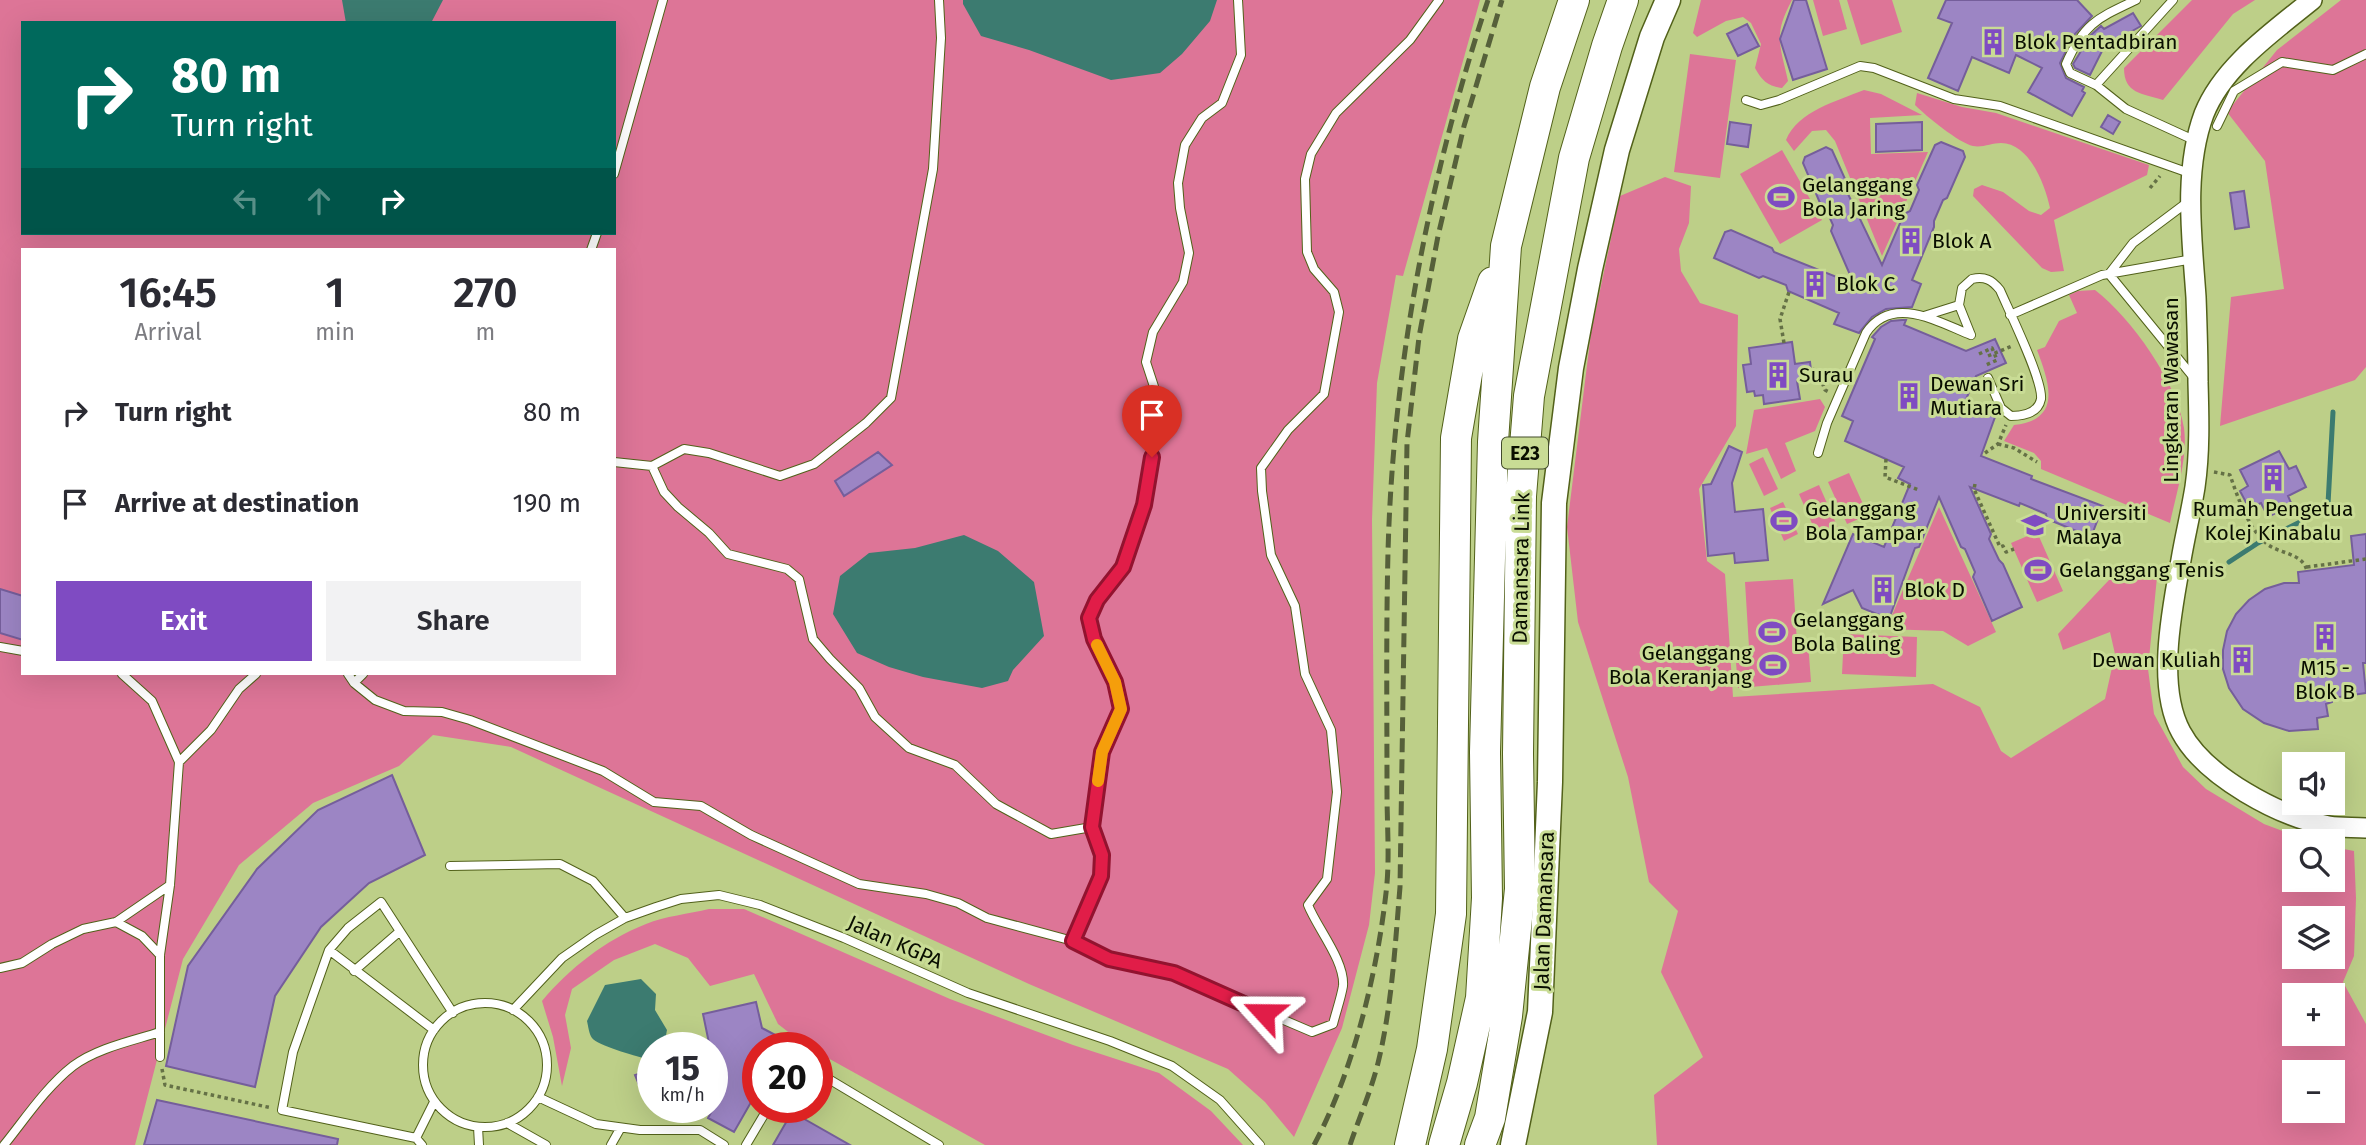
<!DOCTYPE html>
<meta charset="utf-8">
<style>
:root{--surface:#fff;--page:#f2f2f3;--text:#2b2b33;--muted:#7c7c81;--accent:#7f4bc2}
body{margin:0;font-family:"Fira Sans",sans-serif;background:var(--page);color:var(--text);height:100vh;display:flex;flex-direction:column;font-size:26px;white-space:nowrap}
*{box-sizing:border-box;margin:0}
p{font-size:23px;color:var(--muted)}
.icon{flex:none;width:38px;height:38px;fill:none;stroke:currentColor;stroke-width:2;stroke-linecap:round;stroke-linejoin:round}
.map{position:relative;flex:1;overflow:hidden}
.sheet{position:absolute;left:21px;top:248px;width:595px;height:427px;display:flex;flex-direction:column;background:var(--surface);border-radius:0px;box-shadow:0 7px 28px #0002}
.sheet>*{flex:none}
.top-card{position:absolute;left:21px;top:21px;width:595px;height:214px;border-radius:0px;box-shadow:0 7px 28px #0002;background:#00695c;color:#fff;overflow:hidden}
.tools{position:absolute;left:2282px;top:752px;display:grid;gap:14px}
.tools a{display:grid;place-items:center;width:63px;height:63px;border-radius:0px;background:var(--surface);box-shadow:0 7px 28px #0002;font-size:35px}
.speed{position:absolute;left:637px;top:1032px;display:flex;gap:14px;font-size:35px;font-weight:700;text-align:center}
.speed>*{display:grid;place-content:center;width:91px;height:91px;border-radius:50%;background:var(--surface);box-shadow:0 7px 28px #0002;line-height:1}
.speed small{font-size:18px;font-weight:400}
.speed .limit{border:10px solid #d22;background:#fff;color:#111}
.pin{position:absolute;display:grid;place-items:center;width:60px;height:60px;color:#fff;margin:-72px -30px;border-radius:50% 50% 50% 0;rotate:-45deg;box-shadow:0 0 7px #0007}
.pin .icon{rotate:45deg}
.me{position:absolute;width:77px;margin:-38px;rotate:294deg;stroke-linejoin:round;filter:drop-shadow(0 0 5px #0008)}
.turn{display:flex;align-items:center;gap:24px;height:147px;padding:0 35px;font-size:32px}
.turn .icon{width:91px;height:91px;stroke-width:2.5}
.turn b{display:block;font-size:49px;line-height:60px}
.lanes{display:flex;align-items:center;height:66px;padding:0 35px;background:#0003;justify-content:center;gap:35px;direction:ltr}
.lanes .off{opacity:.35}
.eta{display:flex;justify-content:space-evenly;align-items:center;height:119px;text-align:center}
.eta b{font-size:42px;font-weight:600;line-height:49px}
.button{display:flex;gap:14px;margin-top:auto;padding:14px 35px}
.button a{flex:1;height:80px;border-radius:0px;background:var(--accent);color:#fff;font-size:28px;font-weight:600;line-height:80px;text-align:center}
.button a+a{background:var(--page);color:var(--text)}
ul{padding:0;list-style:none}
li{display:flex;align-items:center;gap:21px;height:91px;padding:0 35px}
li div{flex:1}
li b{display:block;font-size:26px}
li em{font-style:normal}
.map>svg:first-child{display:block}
.green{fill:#dd7597;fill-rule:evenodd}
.water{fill:#3c7b70}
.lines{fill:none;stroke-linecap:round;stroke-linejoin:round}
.stream{stroke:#3c7b70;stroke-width:5}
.building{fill:#9c85c4;stroke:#755e9b;stroke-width:2}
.service-casing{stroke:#52611a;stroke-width:10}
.tertiary-casing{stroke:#52611a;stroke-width:22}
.primary-casing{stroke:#52611a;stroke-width:27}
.motorway-casing{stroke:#52611a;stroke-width:32}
.path{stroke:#657146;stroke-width:3.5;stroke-dasharray:3.5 3.5;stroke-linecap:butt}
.service{stroke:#fff;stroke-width:8}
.tertiary{stroke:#fff;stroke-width:19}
.primary{stroke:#fff;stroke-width:24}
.motorway{stroke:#fff;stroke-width:30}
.rail{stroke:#56603a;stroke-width:5;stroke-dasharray:14 7;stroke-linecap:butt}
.route-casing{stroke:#92132f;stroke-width:18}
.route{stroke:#e11d48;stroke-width:12}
.slow{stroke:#f59e0b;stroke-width:12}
.labels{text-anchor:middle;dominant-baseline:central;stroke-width:6;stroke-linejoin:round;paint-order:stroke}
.shield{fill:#c9dc95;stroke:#434c2d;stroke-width:2}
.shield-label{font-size:19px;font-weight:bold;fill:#090e00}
.poi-label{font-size:21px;fill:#090e00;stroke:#c9dc95;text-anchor:start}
.street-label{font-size:21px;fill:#090e00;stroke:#c9dc95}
</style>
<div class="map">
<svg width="2366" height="1145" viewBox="0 0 2366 1145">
<rect width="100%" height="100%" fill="#bdcf88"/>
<path class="green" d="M0,0H1480L1403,276L1396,275L1377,383L1372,520L1375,873L1369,925L1342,1028L1294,1137L1265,1102L1228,1069L1029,984L511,747L433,735L399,766L313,803L239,865L183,959L135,1145H0ZM23,23H614V233H23ZM23,250H614V674H23Z
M1701,0H1792C1773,35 1780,44 1788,81L1782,88C1768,86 1762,81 1755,68L1761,44L1751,23L1743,17L1726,21L1697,37L1693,33Z
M1813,0H1839L1847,29L1823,36Z
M1847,0H1892L1902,32L1861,45Z
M2192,0H2255L2233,14L2163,100C2142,93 2124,94 2124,68Z
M2341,0H2366V367L2355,380L2220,426L2231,297L2284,289L2265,161L2227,112L2277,50Z
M1690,54L1736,60L1720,178L1674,172Z
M1864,90L1881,94L1922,115L1870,118L1871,154L1928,152L1882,256L1835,141L1826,130L1812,131L1794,151L1786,140C1798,111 1837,101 1864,90Z
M1917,93L1962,107L1996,113L2149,165L2147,175L2054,220L2064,271L2051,272L2042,268L1973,196L1974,189L1982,185L2003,192L2029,211L2041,215L2050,208C2045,184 2029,143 2001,143C1992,143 1982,148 1973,146C1959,143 1926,116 1915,105Z
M1782,150L1822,220L1780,244L1740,174Z
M1665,177L1691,186L1689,223L1679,249L1681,271L1700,303L1738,315L1736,426L1699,489L1707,561L1725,574L1733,697L1933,684L1980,707L2001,751L2011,758L2105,699L2115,654L2110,632L2063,650L2058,634L2109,580L2135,570L2157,577L2148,669L2154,714L2183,767L2206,789L2264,824L2312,842H2294V880H2333V847L2354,851L2356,898L2354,956L2343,982L2366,1024V1145H1657L1654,1095L1703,1057L1661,972L1678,911L1649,882L1628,777L1578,622L1567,527L1591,333L1620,196ZM2294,919H2333V957H2294ZM2294,996H2333V1034H2294ZM2294,1073H2333V1111H2294Z
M2095,290C2132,319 2177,382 2184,428C2188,458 2176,494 2170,523L2041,469V461L2034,453L2004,441L2014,425C2063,420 2049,382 2037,350L2045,347L2059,321L2077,313L2069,295L2078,291Z
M1820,399L1825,407L1815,431L1785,443L1796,471L1781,479L1767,448L1746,454L1754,410Z
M1763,457L1778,489L1764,496L1749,464Z
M1849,473L1868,515L1847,524L1828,482Z
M1819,485L1838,528L1818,537L1799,494Z
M1783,502L1798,534L1784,541L1770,508Z
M1939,507L1996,632L1968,646L1943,631L1886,629Z
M2037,532L2063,591L2037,602L2011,543Z
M1793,579L1797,643L1808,642L1811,682L1738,688L1735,649L1749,647L1745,582Z
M1844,634L1917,637L1916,677L1842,674Z
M709,909H744L950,999L1073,1045L1159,1073L1211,1111L1243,1145H985L817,1052V1048L805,1045L778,1024L754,974L710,986L688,958L655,944L614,960L572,989L565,1015L571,1048L562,1086L553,1037L542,1001C570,968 605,940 646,924C665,916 689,914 709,909Z"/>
<path class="water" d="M342,0H443L431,23H346Z
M963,0H1217L1210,21L1182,54L1160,73L1111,80L1029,50L981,36L963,4Z
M964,535L998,551L1034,582L1044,636L1013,670L1008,681L982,688L923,677L889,667L857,653L833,614L840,576L869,553L915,548Z
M641,979L656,994L655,1010L667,1030C665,1040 665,1048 653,1048V1054L646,1059C634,1055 598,1046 592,1038C589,1034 588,1025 587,1021L605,985Z"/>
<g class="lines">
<path class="stream" d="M2229,562L2258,543L2320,512L2328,504L2333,412"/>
</g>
<path class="building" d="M1794,0H1806L1827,69L1793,80L1780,39Z
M1946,0H2077L2092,16L2074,35L2060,63L2066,78L2084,87L2082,91L2085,93L2072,116L2028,92L2042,68L2016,55L2009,73L1972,57L1958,91L1928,78L1952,23L1938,18Z
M2133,13L2141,26L2104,47L2090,75L2075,68L2073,64L2091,35L2101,26L2104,29Z
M1747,24L1759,46L1738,56L1727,34Z
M2108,115L2120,122L2113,134L2101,127Z
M1730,122L1751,125L1748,147L1727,144Z
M1922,122V150L1876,152V124Z
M1941,142L1963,151L1965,157L1947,198L1943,200L1934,221V227L1912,280L1921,284L1912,307L1886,309L1872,317L1859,333L1834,324L1839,313L1788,291L1786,285L1763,276L1759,278L1714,258L1725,232L1731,230L1772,248L1774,252L1854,284L1831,231L1833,225L1824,205L1820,203L1803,163L1805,157L1826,147L1832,150L1850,190L1848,194L1882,265L1904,214L1910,211L1919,190L1917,185L1935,145Z
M2244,191L2249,227L2235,229L2230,193Z
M1902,320H1906L1904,325L1966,351L1995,339L2006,363L1976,376L1964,404L1995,417L1981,456L2032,476L2031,479L2103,506L2091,537L2047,519L2046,514L2020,503L2019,506L1970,487L1991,534L1989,539L1999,560L2003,564L2022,607L1992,621L1973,577L1975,572L1965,549L1961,547L1939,497L1919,547L1915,548L1889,619L1862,608L1853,590L1823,604L1853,534L1884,547L1910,484L1898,478L1904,467L1845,441L1853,421L1842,416L1875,339L1872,337L1881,327L1891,321Z
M1792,342L1795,364L1810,362L1812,379L1797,381L1800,399L1764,404L1763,395L1755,396L1754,391L1747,392L1743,365L1751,364L1749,348Z
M1729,446L1742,452L1732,483L1735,512L1763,509L1768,560L1735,563L1734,553L1708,556L1703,485L1711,484Z
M2279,451L2289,469L2296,466L2306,487L2288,496L2292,505L2268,517L2261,503L2249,508L2240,491L2248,486L2240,470Z
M878,452L892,465L844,496L835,481Z
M2366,534V663H2363L2366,693L2332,698V702L2326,704L2328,716L2317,718L2318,729L2289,731L2264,723L2243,709L2229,688L2223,669V650L2227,631L2236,614L2249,600L2265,589L2284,583H2299L2298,572L2354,565L2351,536Z
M0,589L23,596V640L0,633Z
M392,775L425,855L369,883L321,927L275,996L255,1087L166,1066L188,966L257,869L318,810Z
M756,1002L762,1028L800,1048H758V1090L734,1132L708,1118L721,1094L712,1048H710L703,1014Z
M653,1069V1088L642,1092L635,1075Z
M157,1100L338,1139L337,1145H144Z
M792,1112L850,1145H773Z"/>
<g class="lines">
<defs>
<path id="service" d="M2136,0C2098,18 2084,23 2066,64L2070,73L2096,85L2126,109L2196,141
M2096,85L2173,0
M1746,100L1761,105L1779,100L1860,66L1874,68L1954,99L2000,106L2192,174
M2217,126L2234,91L2282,62L2333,70L2366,54
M614,174L663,0
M2189,201L2133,243L2109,274L2194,378
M591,250L597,233
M1959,305L1971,335
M2010,315L2102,275L2193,259
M1924,316L1959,305L1962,288L1972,279C1985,276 1992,280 2000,290C2009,311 2043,380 2041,399C2038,414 2023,416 2011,416L2001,408L1988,378
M1818,453L1827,423L1866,333C1892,294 1938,322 1971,335
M614,462L652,466L664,492L678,507L709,533L728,554L787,569L799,579L813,639L830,659L859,688L875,717L909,748L955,765L996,804L1051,834L1092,827
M652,466L684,449L709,453L780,476L814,464L866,423L891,398L933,169L941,38L939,0
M0,647L23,651
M122,674L152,701L179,762L170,885L160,955V1057
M348,674L354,683L375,700L404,711L442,712L470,720L603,771L654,802L701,806L751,835L859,884L926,894L958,903L987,918L1073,941L1109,959L1174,973L1312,1032L1333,1024C1336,1012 1341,998 1343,986C1345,961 1317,928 1308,905L1327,879L1337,792L1331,730L1305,674L1295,606L1271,555L1262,491L1261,468L1288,430L1324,394L1339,312L1334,292L1314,269L1307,252L1305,179L1311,154L1336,113L1410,40L1439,0
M354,683L363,674
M179,762L211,730L239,689L256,674
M450,866L560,864L593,881L625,918
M116,922L142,936L160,955
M1073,941L1101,876L1102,855L1092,827L1102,752L1120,709L1115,682L1094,639L1089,618L1097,600L1123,567L1144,505L1161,408L1146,362L1153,332L1183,282L1189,253L1180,208L1178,183L1185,145L1202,118L1222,103L1241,55L1238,0
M329,950L348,928L381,902L453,1013
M0,968L22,963L52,944L83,929L116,922L170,885
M354,971L399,932
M423 1065a62 62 0 1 1 124 0a62 62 0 1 1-124 0Z
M513,1010L562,958L595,935L625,918L656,907L681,899L719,895L760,905L844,938L968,993L1110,1041L1172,1066L1220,1100L1260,1145
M817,1072L939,1145
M538,1097L596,1124L640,1130H700L724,1145
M507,1123L546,1145
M478,1127L479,1145
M416,1138L434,1102
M4,1145C25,1119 46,1087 73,1066C97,1048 132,1041 160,1032
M422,1145L416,1138L282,1110L293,1052L329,950L434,1030
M611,1145L620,1129
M746,1145L768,1108"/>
<path id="tertiary" d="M2312,0C2274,31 2223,66 2204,114C2183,171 2192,238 2196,297C2197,325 2198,354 2198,382C2199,417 2200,453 2195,487C2191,512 2185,536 2181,560C2172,609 2156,686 2181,732C2205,777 2280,817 2329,826C2341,828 2354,827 2366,828"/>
<path id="primary" d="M1513,1145L1540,1012L1550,782L1554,503L1571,368L1590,269L1617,150L1652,37L1668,0"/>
<path id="motorway" d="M1410,1145L1432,1049L1451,914L1456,438L1473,339L1493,282
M1444,1145L1462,1083L1481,998L1487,898L1485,752L1493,442L1506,246L1545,87L1574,0
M1480,1145L1490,1118L1507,1016L1520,889L1518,754L1521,496L1529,396L1574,158L1607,46L1623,0"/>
</defs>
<use href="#service" class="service-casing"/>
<use href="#tertiary" class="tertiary-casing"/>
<use href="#primary" class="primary-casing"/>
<use href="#motorway" class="motorway-casing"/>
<path class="path" d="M2150,188L2160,176
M1784,343L1780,319L1789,292
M1979,354L1992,348L1997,360L1986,365
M1988,356L2012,346
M1811,370L1817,369L1825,390L1829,392
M1998,444L2014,448L2037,462
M1985,453L1998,444L2006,425
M1886,459L1885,477L1919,490
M2214,472L2230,475C2238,498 2248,528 2267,544C2280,554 2303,553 2307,571
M1975,484L1974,489L2000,547L2003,546L2006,552L2014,549
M2307,567L2366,559
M162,1069L165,1085L272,1108"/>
<use href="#service" class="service"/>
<use href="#tertiary" class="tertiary"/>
<use href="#primary" class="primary"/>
<use href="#motorway" class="motorway"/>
<path class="rail" d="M1314,1145C1353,1072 1377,974 1386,893C1390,860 1387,826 1387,793C1387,713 1386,632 1388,552C1393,366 1429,177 1488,0
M1350,1145C1359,1118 1371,1091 1378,1063C1392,1006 1395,946 1400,887L1407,443L1419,337L1438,236L1464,126L1502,0"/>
</g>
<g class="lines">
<defs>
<path id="route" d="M1152,457L1144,505L1123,567L1097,600L1089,618L1094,639L1115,682L1121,709L1102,752L1092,827L1102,855L1101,876L1073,941L1109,959L1174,973L1264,1013"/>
</defs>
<use href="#route" class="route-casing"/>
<use href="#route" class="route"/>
<path class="slow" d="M1097,645L1115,682L1121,709L1102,752L1098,781"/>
</g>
<defs>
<symbol id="building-bare" viewBox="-9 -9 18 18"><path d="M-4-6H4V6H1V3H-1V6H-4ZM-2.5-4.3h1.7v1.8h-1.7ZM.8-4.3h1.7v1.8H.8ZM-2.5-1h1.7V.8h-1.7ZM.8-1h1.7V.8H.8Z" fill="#7f4bc2" stroke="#c9dc95" stroke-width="2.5" paint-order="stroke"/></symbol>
<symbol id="stadium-bare" viewBox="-9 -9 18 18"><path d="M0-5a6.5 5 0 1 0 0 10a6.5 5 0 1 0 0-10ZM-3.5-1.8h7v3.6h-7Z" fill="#7f4bc2" stroke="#c9dc95" stroke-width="2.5" paint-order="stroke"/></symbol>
<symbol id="university-bare" viewBox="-9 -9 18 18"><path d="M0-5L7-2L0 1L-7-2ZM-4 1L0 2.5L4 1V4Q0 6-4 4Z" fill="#7f4bc2" stroke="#c9dc95" stroke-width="2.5" paint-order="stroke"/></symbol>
</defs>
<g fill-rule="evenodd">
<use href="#building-bare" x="1974" y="23" width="38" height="38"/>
<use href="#stadium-bare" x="1762" y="178" width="38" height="38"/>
<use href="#building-bare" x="1892" y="222" width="38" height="38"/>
<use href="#building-bare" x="1796" y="265" width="38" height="38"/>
<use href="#building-bare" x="1759" y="356" width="38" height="38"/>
<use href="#building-bare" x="1890" y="377" width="38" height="38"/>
<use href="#building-bare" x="2254" y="459" width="38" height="38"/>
<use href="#stadium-bare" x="1765" y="502" width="38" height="38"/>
<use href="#university-bare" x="2016" y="506" width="38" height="38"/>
<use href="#stadium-bare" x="2019" y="551" width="38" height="38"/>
<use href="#building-bare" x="1864" y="571" width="38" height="38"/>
<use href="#stadium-bare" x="1753" y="613" width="38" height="38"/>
<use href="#building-bare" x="2306" y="618" width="38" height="38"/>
<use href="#building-bare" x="2223" y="641" width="38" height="38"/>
<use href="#stadium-bare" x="1754" y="646" width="38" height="38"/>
</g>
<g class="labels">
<rect class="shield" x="1502" y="437.5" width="46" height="31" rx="5"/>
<g class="shield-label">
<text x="1525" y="453">E23</text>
</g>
<g class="poi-label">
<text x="2014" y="42">Blok Pentadbiran</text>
<text x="1802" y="185">Gelanggang<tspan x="1802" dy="24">Bola Jaring</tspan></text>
<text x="1932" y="241">Blok A</text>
<text x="1836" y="284">Blok C</text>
<text x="1799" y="375">Surau</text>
<text x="1930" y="384">Dewan Sri<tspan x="1930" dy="24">Mutiara</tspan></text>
<text x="1805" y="509">Gelanggang<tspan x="1805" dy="24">Bola Tampar</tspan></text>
<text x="2273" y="509" text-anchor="middle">Rumah Pengetua<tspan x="2273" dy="24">Kolej Kinabalu</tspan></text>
<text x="2056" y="513">Universiti<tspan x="2056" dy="24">Malaya</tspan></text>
<text x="2059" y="570">Gelanggang Tenis</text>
<text x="1904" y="590">Blok D</text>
<text x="1793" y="620">Gelanggang<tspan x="1793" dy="24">Bola Baling</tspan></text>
<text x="1752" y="653" text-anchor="end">Gelanggang<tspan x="1752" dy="24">Bola Keranjang</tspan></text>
<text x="2221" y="660" text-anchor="end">Dewan Kuliah</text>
<text x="2325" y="668" text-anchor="middle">M15 -<tspan x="2325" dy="24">Blok B</tspan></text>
</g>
<g class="street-label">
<text transform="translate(2171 390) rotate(-90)">Lingkaran Wawasan</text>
<text transform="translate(1521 568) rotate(-89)">Damansara Link</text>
<text transform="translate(1544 911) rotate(-88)">Jalan Damansara</text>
<text transform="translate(895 942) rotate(24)">Jalan KGPA</text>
</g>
</g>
</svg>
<div class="tools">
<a><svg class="icon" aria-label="sound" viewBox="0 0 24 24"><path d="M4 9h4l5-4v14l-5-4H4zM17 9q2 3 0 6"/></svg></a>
<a><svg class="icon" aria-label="search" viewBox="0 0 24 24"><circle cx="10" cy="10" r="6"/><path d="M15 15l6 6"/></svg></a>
<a><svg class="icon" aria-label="layers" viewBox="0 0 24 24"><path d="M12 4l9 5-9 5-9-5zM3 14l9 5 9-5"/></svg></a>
<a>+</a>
<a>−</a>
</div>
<div class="speed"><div>15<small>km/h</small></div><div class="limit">20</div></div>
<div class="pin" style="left:1152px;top:457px;background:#d93025"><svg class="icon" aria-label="arrive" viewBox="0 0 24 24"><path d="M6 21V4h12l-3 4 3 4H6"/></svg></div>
<svg class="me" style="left:1264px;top:1013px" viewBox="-20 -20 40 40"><path d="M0-17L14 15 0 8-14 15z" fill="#e11d48" stroke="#fff" stroke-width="4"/></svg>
<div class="top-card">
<div class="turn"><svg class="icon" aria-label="right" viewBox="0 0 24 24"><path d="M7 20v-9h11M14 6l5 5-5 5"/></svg><div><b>80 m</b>Turn right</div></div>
<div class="lanes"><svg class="icon off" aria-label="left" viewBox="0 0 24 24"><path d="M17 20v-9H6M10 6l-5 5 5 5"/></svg><svg class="icon off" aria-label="ahead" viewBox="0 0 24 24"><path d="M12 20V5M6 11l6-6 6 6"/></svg><svg class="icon" aria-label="right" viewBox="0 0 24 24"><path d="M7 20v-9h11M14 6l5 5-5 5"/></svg></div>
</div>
<section class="sheet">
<div class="eta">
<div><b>16:45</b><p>Arrival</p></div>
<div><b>1</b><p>min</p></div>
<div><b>270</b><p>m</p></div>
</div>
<ul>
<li><svg class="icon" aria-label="right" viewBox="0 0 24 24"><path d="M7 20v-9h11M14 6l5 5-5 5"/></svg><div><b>Turn right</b></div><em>80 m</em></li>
<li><svg class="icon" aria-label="arrive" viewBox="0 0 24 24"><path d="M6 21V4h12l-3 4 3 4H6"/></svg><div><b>Arrive at destination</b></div><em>190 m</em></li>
</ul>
<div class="button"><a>Exit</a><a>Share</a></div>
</section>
</div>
